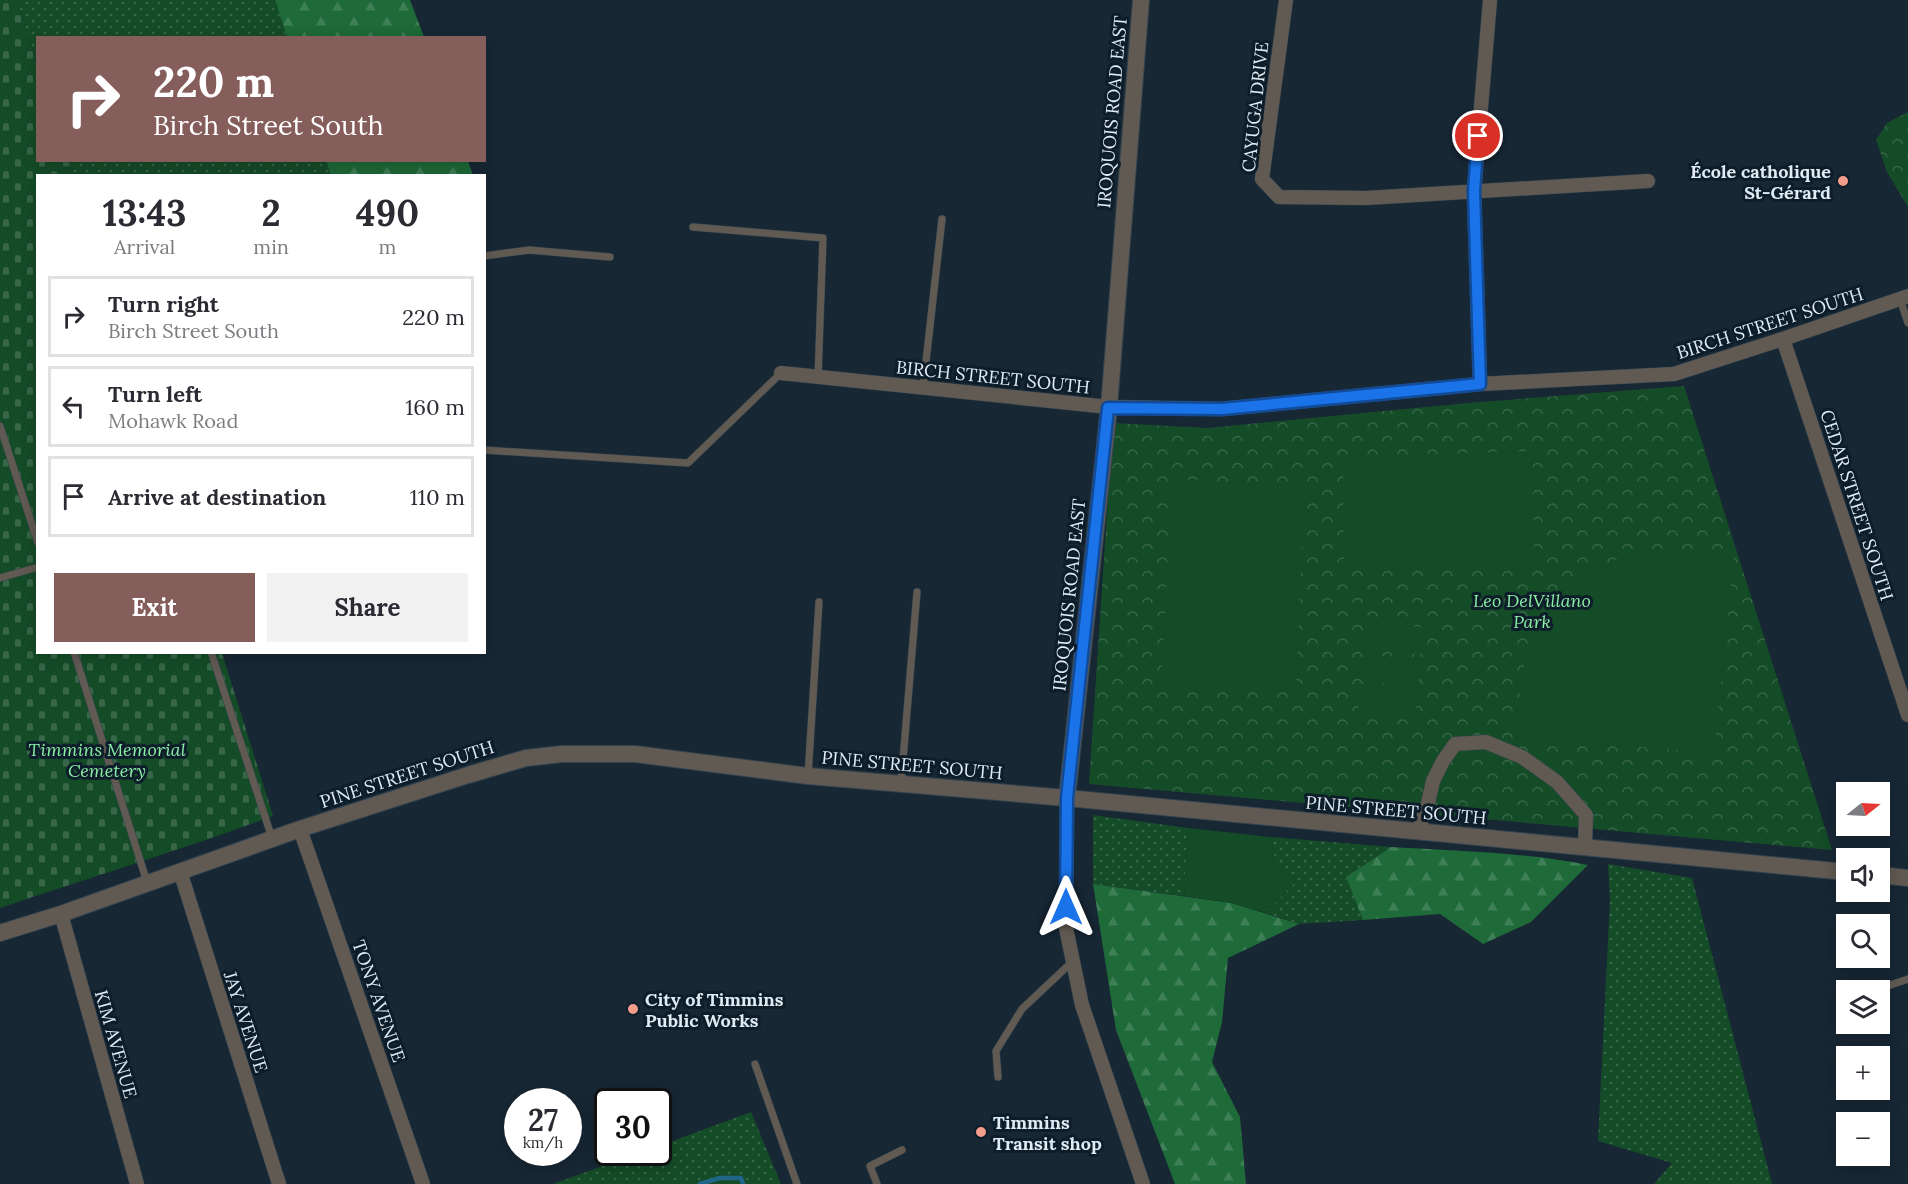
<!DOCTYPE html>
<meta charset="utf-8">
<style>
:root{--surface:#fff;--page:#f2f2f3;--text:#2b2b33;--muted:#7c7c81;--line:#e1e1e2;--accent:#855e5b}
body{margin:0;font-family:Lora,serif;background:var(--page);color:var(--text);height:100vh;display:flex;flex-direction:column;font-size:22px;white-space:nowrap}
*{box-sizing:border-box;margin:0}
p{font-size:20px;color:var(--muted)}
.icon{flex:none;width:33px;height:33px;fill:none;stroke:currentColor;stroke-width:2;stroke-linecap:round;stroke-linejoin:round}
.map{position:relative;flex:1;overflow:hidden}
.details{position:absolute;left:36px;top:174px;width:450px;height:480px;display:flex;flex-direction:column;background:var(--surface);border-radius:0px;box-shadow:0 3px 15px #0003}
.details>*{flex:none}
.hud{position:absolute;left:36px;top:36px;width:450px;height:126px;border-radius:0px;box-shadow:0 3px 15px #0003;background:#855e5b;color:#fff;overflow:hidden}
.needle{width:39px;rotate:72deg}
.fabs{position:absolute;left:1836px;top:782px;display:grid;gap:12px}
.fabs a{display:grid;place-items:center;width:54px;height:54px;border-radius:0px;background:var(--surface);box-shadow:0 3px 15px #0003;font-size:30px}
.speed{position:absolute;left:504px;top:1088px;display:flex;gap:12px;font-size:30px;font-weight:700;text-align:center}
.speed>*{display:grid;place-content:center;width:78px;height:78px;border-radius:50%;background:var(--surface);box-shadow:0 3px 15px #0003;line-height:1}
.speed small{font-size:15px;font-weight:400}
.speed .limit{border:3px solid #111;border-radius:9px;background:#fff;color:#111}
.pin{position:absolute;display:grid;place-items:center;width:51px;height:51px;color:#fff;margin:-26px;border:3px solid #fff;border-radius:50%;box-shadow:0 2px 6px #0007}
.me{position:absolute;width:66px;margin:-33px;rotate:0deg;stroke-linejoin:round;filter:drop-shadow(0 0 4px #0008)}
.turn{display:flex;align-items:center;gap:21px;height:126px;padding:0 18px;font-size:27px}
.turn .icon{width:78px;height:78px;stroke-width:2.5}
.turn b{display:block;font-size:42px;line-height:51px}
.eta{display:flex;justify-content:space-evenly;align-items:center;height:102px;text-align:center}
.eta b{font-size:36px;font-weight:800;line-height:42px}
.button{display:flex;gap:12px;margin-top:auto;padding:12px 18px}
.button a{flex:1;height:69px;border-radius:0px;background:var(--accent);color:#fff;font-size:24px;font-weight:800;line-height:69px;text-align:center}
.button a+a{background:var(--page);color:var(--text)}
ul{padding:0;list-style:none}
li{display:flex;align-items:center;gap:18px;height:81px;margin:0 12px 9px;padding:0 6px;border:3px solid var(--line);border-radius:0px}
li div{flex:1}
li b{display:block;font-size:22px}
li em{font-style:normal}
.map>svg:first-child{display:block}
.grass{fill:url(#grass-dots)}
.forest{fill:url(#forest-firs)}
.cemetery{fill:url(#cemetery-stones)}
.park{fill:url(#park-crowns)}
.pitch{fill:#154c28}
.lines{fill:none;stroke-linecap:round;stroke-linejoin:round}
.stream{stroke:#206688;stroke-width:4.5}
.service-casing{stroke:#33424f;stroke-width:8}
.minor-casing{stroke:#33424f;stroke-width:15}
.tertiary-casing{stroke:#33424f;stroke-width:18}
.service{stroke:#605a52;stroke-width:7}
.minor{stroke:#605a52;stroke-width:14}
.tertiary{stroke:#605a52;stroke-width:16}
.route-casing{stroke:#114b97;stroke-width:15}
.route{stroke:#1a73e8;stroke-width:10}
.poi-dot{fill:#f49d8b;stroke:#0e1d2a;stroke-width:2}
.labels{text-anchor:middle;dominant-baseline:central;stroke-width:6;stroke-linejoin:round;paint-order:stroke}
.street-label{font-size:18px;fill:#e0ebf4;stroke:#0e1d2a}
.poi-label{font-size:18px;font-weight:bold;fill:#e0ebf4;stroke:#0e1d2a;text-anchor:start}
.park-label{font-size:18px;font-style:italic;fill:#89eca3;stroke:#0e1d2a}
</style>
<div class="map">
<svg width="1908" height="1184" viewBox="0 0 1908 1184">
<defs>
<pattern id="grass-dots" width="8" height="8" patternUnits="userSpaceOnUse" patternTransform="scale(1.5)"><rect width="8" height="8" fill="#154c28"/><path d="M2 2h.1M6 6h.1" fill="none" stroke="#376648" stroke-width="1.8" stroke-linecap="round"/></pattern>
<pattern id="forest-firs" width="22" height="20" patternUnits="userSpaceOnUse" patternTransform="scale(1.5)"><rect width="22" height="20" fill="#1e6a38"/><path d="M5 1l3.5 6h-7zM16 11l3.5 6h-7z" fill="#3e7f55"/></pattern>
<pattern id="cemetery-stones" width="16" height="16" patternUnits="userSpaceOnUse" patternTransform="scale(1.5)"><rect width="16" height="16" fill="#154c28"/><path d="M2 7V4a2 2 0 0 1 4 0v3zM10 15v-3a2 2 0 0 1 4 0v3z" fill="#376648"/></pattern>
<pattern id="park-crowns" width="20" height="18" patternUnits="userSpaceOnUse" patternTransform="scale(1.5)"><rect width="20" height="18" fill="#154c28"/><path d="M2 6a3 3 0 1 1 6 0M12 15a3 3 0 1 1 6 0" fill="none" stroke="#376648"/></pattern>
</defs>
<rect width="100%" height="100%" fill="#172734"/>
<path class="grass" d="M17,0H275L287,37L38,38L37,64Z
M68,161H326L331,175H72Z
M1093,815L1188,828L1184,896L1093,884Z
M1271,837L1391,847L1346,877L1363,920L1299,924L1266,913L1296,881L1275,866Z
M1608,864L1692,878L1772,1184H1654L1672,1163L1598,1141L1610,900Z
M751,1112L781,1184H553L641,1152H658L659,1146Z"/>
<path class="forest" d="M275,0H410L424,37H287Z
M326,161H468L473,175H331Z
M1391,847C1457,851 1524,852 1588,865L1531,922L1483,944L1440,914L1363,920L1346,877Z
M1093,884L1232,903L1299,924L1228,958L1222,1022L1212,1062L1240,1117L1246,1184H1175L1116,1030Z"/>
<path class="cemetery" d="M0,0H17L37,64L38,160L68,161L72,175L38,176V652L222,653L273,816C183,849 91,877 0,908Z"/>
<path class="park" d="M1908,112V207L1887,172L1876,140L1887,123Z
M1684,386L1832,850L1089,784L1113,423L1208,428L1468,403Z"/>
<path class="pitch" d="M1533,451L1534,563L1344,566L1343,457Z
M1172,479L1304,486L1296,692L1161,683Z
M1675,549L1734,557L1714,753L1515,737L1525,659L1538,629L1562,591L1597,568L1630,555Z
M1365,623L1423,627L1420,654L1363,649Z
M1363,655L1420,659L1418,686L1361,681Z
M1360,686L1417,691L1415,718L1358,713Z
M1188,828L1271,837L1275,866L1296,881L1266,913L1232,903L1184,896Z"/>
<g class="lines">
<path class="stream" d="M700,1184L720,1178H741L743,1184"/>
<defs>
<path id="service" d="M693,227L823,238L818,377
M484,256L529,250L610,257
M1900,299L1908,323
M923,388L942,219
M0,426L38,543
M484,450L688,463L781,373
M0,578L38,567
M74,652L147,882
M211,652L272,838
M808,776L819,602
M901,784L917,592
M1876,990L1908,979
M755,1064L797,1184
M998,1077L996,1051L1022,1009L1073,961
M877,1184L870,1166L902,1150"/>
<path id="minor" d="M1286,0L1262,179L1279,197L1366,198L1648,181
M1783,339L1908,715
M781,373L1109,407L1222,409L1480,384L1674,374L1783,339L1908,296
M1480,384L1474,191L1490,0
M1067,798L1066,928L1082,1005L1143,1184
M300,829L423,1184
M1418,832L1428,803L1433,781L1443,761L1455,744L1486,742L1522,757L1557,782L1586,815L1585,846
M180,871L279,1184
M61,914L137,1184"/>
<path id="tertiary" d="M1067,798L1109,407L1141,0
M1880,875L1908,878
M0,933L61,914L300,829L468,775L526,758L562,754H635L808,776L1067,798L1846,872"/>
</defs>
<use href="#service" class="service-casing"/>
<use href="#minor" class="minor-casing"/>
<use href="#tertiary" class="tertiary-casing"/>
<use href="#service" class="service"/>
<use href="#minor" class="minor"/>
<use href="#tertiary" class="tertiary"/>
</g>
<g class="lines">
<defs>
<path id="route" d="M1066,907L1067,798L1108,408L1222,409L1480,384L1474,191L1478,136"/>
</defs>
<use href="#route" class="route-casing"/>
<use href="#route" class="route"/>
</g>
<g class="poi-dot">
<circle cx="1843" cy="181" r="6"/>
<circle cx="633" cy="1009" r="6"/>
<circle cx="981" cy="1132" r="6"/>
</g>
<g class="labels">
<g class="street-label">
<text transform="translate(1255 107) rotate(-84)">CAYUGA DRIVE</text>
<text transform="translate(1112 112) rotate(-85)">IROQUOIS ROAD EAST</text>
<text transform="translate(1770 323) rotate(-18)">BIRCH STREET SOUTH</text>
<text transform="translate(993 377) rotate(6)">BIRCH STREET SOUTH</text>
<text transform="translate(1857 505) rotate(72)">CEDAR STREET SOUTH</text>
<text transform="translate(1069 595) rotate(-84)">IROQUOIS ROAD EAST</text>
<text transform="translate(912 765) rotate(5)">PINE STREET SOUTH</text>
<text transform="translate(407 774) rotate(-18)">PINE STREET SOUTH</text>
<text transform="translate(1396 810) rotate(5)">PINE STREET SOUTH</text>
<text transform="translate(379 1001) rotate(71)">TONY AVENUE</text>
<text transform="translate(246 1022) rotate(72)">JAY AVENUE</text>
<text transform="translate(116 1044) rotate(74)">KIM AVENUE</text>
</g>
<g class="poi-label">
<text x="1831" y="171" text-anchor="end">École catholique<tspan x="1831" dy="21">St-Gérard</tspan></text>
<text x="645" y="999">City of Timmins<tspan x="645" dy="21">Public Works</tspan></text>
<text x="993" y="1122">Timmins<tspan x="993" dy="21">Transit shop</tspan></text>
</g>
<g class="park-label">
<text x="1532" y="600">Leo DelVillano<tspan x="1532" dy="21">Park</tspan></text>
<text x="107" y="749">Timmins Memorial<tspan x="107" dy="21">Cemetery</tspan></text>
</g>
</g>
</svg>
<div class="fabs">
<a><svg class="needle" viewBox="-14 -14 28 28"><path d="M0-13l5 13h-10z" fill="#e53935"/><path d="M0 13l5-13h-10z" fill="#7c7c81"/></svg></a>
<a><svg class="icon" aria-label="sound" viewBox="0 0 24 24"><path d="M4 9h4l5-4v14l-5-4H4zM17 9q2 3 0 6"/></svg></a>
<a><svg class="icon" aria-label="search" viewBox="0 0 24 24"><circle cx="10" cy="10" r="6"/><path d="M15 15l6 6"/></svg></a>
<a><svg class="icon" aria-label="layers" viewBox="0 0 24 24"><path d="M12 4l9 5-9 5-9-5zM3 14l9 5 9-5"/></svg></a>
<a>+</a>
<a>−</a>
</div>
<div class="speed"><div>27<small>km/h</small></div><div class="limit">30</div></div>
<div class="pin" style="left:1478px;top:136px;background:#d93025"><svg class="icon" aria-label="arrive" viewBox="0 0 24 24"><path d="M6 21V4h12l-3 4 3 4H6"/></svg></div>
<svg class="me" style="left:1066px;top:907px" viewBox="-20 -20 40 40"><path d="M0-17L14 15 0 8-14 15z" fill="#1a73e8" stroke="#fff" stroke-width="4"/></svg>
<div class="hud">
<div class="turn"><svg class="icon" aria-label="right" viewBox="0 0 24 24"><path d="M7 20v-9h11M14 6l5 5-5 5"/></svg><div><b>220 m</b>Birch Street South</div></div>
</div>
<section class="details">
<div class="eta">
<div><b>13:43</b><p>Arrival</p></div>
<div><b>2</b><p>min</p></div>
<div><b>490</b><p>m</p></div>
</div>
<ul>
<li><svg class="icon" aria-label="right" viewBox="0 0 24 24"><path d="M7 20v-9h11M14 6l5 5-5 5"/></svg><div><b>Turn right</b><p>Birch Street South</p></div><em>220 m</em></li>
<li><svg class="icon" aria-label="left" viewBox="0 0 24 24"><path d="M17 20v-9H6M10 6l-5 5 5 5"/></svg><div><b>Turn left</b><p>Mohawk Road</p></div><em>160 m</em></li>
<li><svg class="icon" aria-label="arrive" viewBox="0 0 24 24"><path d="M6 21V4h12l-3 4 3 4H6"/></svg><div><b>Arrive at destination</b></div><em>110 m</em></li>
</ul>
<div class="button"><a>Exit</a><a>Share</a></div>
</section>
</div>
